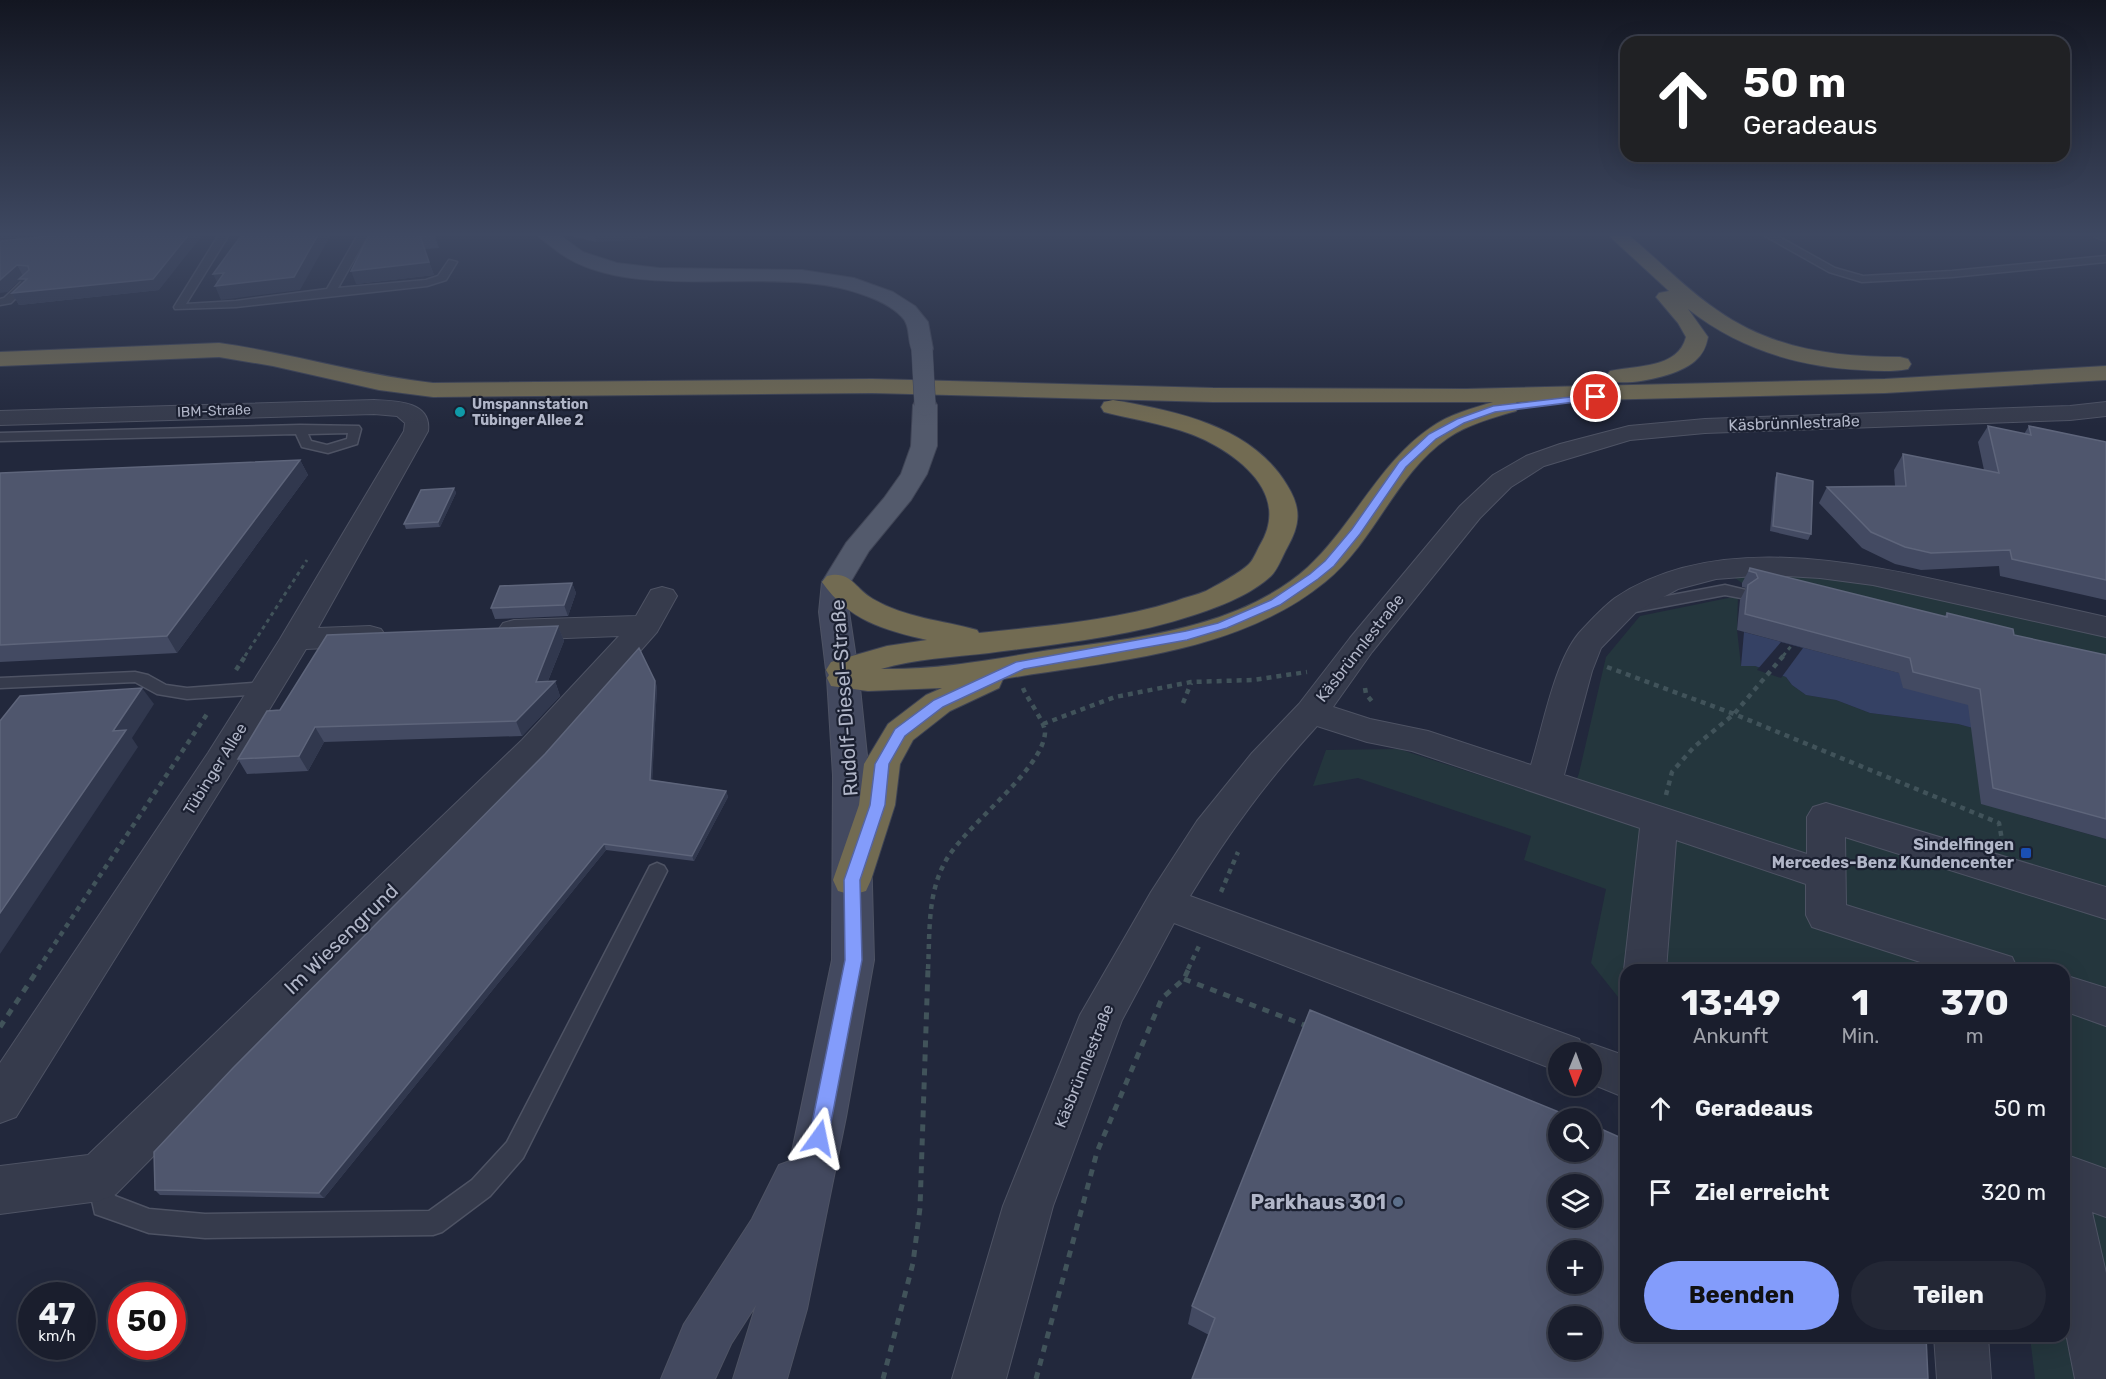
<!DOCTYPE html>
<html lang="de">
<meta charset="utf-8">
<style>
:root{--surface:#1a1e2d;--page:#232735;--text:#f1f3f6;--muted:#9fa2aa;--line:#383c49;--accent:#839cfb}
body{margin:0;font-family:Rubik,sans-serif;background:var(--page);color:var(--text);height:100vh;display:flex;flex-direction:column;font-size:22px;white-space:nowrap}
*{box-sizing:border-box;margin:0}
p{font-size:20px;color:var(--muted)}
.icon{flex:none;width:33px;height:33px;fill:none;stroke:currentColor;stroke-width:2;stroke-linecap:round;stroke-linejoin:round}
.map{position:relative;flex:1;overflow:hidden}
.details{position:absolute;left:1620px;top:964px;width:450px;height:378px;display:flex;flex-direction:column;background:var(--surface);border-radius:18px;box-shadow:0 6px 24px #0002,0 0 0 2px var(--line)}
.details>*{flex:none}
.hud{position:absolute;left:1620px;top:36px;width:450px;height:126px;border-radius:18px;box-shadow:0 6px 24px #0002,0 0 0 2px var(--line);background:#202124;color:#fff;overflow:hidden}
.needle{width:39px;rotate:181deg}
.buttons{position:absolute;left:1548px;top:1042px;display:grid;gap:12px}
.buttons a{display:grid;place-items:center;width:54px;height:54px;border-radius:50%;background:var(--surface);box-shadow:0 6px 24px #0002,0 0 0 2px var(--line);font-size:30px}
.speed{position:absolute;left:18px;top:1282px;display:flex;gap:12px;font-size:30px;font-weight:700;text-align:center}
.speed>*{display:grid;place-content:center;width:78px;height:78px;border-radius:50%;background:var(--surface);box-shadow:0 6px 24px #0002,0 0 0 2px var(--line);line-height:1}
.speed small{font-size:15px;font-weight:400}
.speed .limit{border:9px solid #d22;background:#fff;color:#111}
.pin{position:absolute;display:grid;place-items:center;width:51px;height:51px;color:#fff;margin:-26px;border:3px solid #fff;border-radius:50%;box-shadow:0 2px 6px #0007}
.me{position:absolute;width:66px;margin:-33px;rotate:12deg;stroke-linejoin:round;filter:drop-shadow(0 0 4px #0008)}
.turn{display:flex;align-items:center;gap:21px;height:126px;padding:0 24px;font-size:27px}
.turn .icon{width:78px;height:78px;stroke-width:2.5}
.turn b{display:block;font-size:42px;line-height:51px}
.eta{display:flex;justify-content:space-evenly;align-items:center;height:102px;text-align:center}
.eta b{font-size:36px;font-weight:700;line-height:42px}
.button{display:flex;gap:12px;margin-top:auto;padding:12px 24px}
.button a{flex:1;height:69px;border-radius:36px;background:var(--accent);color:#111;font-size:24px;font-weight:700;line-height:69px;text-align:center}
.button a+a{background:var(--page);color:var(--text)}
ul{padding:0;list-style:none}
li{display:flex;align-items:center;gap:18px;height:84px;padding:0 24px}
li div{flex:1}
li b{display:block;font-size:22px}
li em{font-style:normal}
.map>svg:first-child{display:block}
.green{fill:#24363d}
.water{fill:#354164}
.pier{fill:#22283c}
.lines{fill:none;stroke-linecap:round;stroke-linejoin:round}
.lane-casing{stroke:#4e5364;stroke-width:3}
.street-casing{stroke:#4e5364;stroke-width:2}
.secondary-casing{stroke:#4e5364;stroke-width:2}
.primary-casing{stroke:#3f4455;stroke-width:2}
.highway-casing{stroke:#3e4354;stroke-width:2}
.path-far2{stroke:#41535a;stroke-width:3;stroke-dasharray:4 4;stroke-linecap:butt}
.path-far1{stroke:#41535a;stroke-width:4.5;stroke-dasharray:5 5;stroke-linecap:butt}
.path{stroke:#41535a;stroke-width:5;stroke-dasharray:7 7;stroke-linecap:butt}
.lane{fill:#363b4c;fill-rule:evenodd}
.street{fill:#363b4c;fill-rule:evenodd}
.secondary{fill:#43495f;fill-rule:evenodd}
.primary{fill:#535a6c;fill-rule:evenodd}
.highway{fill:#726b52;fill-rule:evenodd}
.primary-bridge-casing{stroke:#3f4455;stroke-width:22;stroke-linecap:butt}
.primary-bridge{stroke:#535a6c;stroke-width:21}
.wall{fill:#434a62}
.shaded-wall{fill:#31384e}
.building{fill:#4f566d;stroke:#5e657b;stroke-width:1.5;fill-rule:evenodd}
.route{fill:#839cfb;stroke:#5565a3;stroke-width:1.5}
.culture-dot{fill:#0f9aa8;stroke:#1b2031;stroke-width:2}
.transit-dot{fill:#1a4fb4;stroke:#1b2031;stroke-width:2}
.service-dot{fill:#5c6f8a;stroke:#1b2031;stroke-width:2}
.labels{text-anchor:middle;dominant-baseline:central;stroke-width:4.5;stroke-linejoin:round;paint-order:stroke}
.far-poi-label{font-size:14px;font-weight:bold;fill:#b1b6c8;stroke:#1b2031;text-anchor:start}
.far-street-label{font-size:14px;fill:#b1b6c8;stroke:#1b2031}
.street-label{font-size:16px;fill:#b1b6c8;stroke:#1b2031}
.poi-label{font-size:16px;font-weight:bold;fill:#b1b6c8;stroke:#1b2031;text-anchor:end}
.near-street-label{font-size:20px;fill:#b1b6c8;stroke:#1b2031}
.near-poi-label{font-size:20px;font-weight:bold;fill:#b1b6c8;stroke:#1b2031;text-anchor:end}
</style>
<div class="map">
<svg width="2106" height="1379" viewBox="0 0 2106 1379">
<rect width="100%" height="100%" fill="#22283c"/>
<path class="green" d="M1794,572L1865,578L2106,633V674L1742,583L1732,576Z
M1738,596L1737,630L1741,666H1755L1786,677L1792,685L1806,695L1836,700L1870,713L1958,724L1995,734L2027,817L2106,839V1379H2035L2030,1337L2064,1336V970H1626V1007L1591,963L1606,889L1524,860L1531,836L1358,778L1313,786L1326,750L1399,749L1568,804L1579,773L1606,657L1640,616Z"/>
<path class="water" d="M1744,632L2037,709L1995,734L1958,724L1870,713L1836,700L1806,695L1792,685L1786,677L1755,666H1741Z"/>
<path class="pier" d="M1781,642L1803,648L1781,678L1757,670Z"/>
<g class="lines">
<defs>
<path id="lane" d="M220,233H230L186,304L236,301L327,289L359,233H369L338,288L426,280L438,276L449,260L457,262L446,280L427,286L236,307L175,309L174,307Z
M1760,233H1772L1835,268L1863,276L1952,271L2106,256V262L1952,277L1862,282L1829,272Z
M25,278L34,280L11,303L0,305V299L4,298Z
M300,425L359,426L361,429L357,444L328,453L302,447L296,434L0,441V433ZM348,433L347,439L327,445L311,441L308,434Z
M1725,585L1746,590L1748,593L1741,598L1725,595L1630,613L1622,608L1630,603Z
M135,672L148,675L166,685L187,688L265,682L271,684L273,688L271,692L265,694L187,699L157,694L135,682L0,688V678Z
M657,863L664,866L667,871L523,1158L490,1196L442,1232L433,1235L205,1238L149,1233L95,1214L87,1179L90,1171L99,1167L108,1171L115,1196L149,1209L205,1214L429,1211L472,1180L507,1142L650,866Z"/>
<path id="street" d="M2092,233H2106V241L2094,237Z
M374,400C395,401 432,401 428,431L318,628L370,626L381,629L386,636L381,643L370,646L306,649L232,771L16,1117L0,1123V1063L208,753L280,639L404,431L405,423L397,416L374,414L0,425V411Z
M2106,402V416L2070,420L1705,433L1630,440L1544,466L1511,487L1480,518L1372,652L1333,707L1370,719L1428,731L1531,765C1543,727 1554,663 1579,633C1589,622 1603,607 1615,598C1713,532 1853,561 1960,585C2008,595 2057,606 2106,617V637L1873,585L1820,578L1767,575L1716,579L1678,589L1636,612L1601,648L1592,671L1564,775L1807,854V817L1813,807L1826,803L2106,887V919L1845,837L1846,905L2012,957L2018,970H1945L1812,927L1806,915V884L1676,840L1666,970H1626V974L1624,970L1640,828L1412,751L1367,742L1317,726C1267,781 1229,832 1190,896L1579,1039L1583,1047L1592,1044L1626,1056V1098L1592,1084V1053H1558V1071L1174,923L1122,1020L1053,1206L1006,1379H952L1003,1206L1080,1015L1151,892L1197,821L1252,753L1299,704L1350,638L1460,506L1493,475L1526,456L1560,444L1629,426L1705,419L2070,406Z
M662,587L673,590L677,596L657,632L546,758L116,1194L99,1201L0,1214V1166L88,1155L522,740L619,636L514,640L503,637L498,630L503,623L514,620L636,616L651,590Z
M2064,975L2106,988V1026L2064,1011Z
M2064,1154L2106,1169V1217L2092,1212L2106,1273V1379H2075L2064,1323Z
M1934,1336H1988L1991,1379H1937Z"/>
<path id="secondary" d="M837,573L847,576L852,582L849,612L859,678L869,775L874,960L846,1117L807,1309L787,1379H733L756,1305L731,1344L715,1379H661L684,1324L752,1219L779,1165L790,1161L832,960L833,775L827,678L819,612L822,582L827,576Z"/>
<path id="primary" d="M536,233H557L583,252L617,263L659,268L802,270L854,278L893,292L915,306L928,322L933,349L930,354L922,356L914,354C906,342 912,326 901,316C890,305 876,299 861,294C772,262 631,307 557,251C550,245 541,240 536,233Z
M925,398L934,400L937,405V446L927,474L911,500L869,551L847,588L837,591L827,588L822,582L846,543L884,498L901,474L911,446L913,405L916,400Z"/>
<path id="highway" d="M1606,233H1626C1657,258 1684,288 1717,310C1772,349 1834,357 1900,357L1908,359L1911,364L1908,369C1893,372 1877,371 1862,370C1798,367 1739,349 1688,309L1708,337C1706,347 1703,354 1695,361C1678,376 1631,386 1610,381L1606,376L1610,371C1636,365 1678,369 1686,337L1678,323L1656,297L1659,293L1669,291Z
M219,343C291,353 361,375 433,383L872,379L1213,388L1466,389L1885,379L2106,366V380L1885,393L1516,402L1519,406L1516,411C1492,418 1469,424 1448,438C1395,474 1375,542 1325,582C1237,654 1111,661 1003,679L999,688L950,711L913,740L900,764L895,805L871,880L866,891L852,895L838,891L833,880L859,805L864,764L888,724L926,695L942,688L868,691L831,686L827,678L829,675L826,670L831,662L887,646L927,640C884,630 848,620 822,582L827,576C851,570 854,588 873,599C906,618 941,620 977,630L979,633C1045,626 1113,621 1176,601C1186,597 1197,595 1206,591C1217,585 1240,573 1249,564C1254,559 1257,550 1260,545C1289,497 1245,460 1205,440C1173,425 1139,421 1104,412L1101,407L1104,402L1113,400C1176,411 1252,426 1287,485C1302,509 1300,525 1287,548C1282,557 1278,569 1271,576C1252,594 1219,607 1194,615C1128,637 1058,644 989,653C953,657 915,659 881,669C935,670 989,660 1043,651C1132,638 1238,630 1308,567C1353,525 1380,462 1430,428C1449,414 1471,409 1493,402H1213L872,393L433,397L379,390L273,366L219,357L0,366V352Z"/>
</defs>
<use href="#lane" class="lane-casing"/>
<use href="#street" class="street-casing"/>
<use href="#secondary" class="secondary-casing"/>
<use href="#primary" class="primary-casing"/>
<use href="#highway" class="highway-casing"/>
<path class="path-far2" d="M245,656L307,560
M1783,656L1792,645"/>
<path class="path-far1" d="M1607,667L1734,714L1999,823L2002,840
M236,670L246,655
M1365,688L1366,694L1374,704
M1183,703L1191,683
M1043,724L1115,697L1191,682L1253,680L1307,672
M1666,795L1672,772L1694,747L1734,714L1784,655
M1221,892L1238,852
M38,969L209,711
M928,969C930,933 927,895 945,862C966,824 1042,771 1045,733C1046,723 1027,699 1023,688
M1188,969L1199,946"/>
<path class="path" d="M1184,979L1307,1026
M0,1027L39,968
M883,1379L913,1263L920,1208L928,968
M1036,1379L1097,1152L1162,998L1184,979L1189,968"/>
<use href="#lane" class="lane"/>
<use href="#street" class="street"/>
<use href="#secondary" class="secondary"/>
<use href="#primary" class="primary"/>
<use href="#highway" class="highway"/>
<defs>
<path id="primary-bridge" d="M922,349L925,405"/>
</defs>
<use href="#primary-bridge" class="primary-bridge-casing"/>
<use href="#primary-bridge" class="primary-bridge"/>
</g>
<path class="wall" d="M0,233L159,290L19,305L12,293L22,283L20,280L7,292Z
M370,233H434L439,248L424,249L434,275L356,284Z
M568,233H661L642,239L596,242L571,236Z
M1988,426L2024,434L2029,426L2106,442V600L2000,576L1999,566L1921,570L1895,564L1862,548L1819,503L1827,487L1895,486L1894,470L1903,454L1984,470L1978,442Z
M300,460L308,475L177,653L0,662V473Z
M1777,473L1811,534L1808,540L1770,531L1775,478Z
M454,488L456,493L440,527L406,529L404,524Z
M1750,568L1944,617L1947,613L2014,635L2106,655V839L1981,804L1968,705L1903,688L1899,673L1737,630L1740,600L1746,588L1742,587V583Z
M572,583L576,593L568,616L495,619L491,608Z
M558,626L564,641L548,681H555L560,696L522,736L324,742L308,771L247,774L238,759L280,710Z
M657,686L652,780L726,791L728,797L694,861L606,850L324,1198L160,1195L155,1190Z
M1626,1140L1209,1335L1188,1324L1192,1306Z"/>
<path class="shaded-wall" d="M0,233H84L0,242Z
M190,233H204L159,290L19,305L12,293Z
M319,233H332L300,290L221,300L215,286H219L213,274Z
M594,233H661L642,239L596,242Z
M429,262L434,275L356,284L351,271Z
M17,265L23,276L27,279L26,291L20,280L7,292L0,293V280Z
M300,460L308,475L177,653L167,636Z
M454,488L456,493L440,527L438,522Z
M572,583L576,593L568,616L564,605Z
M558,626L564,641L543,693L555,681L560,696L522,736L516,721L536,682Z
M655,681L657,686L652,786L650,780Z
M142,688L154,704L132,738L138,747L0,954V913L113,731Z
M315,727L324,742L308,771L299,756Z
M726,791L728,797L694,861L692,856Z
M604,844L606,850L324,1198L319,1193Z"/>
<path class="building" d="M81,233H190L153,279L12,293L27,279H19L29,270L28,266L17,265L0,280V241Z
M243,233H319L294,277L215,286L224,273L213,274Z
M370,233H434L435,235L420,236L429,262L351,271Z
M1988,426L2031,435L2029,426L2106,442V580L2012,559L2010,550L1931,553L1905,547L1871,532L1827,487L1906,486L1903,454L1999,473Z
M300,460L167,636L0,645V473Z
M1777,473L1813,481L1811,534L1773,526Z
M454,488L438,522L404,524L421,490Z
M1750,568L1947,617V613L2013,629L2014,635L2106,655V819L1993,788L1980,689L1913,672L1910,658L1745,614L1748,585L1758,578L1756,573L1749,571Z
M572,583L564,605L491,608L500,586Z
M558,626L536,682L555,681L516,721L315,727L299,756L238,759L267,711L280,710L327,635Z
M639,648L655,681L650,780L726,791L692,856L604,844L319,1193L155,1190L154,1152L233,1068L545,754Z
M142,688L113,731L126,730L0,913V721L20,696Z
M1310,1010L1576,1119H1558V1152H1592V1125L1626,1140V1336H1926L1928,1379H1192L1215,1318L1192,1306ZM1558,1185H1592V1218H1558ZM1558,1251H1592V1284H1558ZM1558,1317H1592V1350H1558Z"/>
<linearGradient id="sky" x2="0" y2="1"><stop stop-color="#131621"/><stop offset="0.55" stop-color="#3e4861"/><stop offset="1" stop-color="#3e4861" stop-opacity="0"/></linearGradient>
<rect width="2106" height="426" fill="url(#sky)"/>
<path class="route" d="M1596,394L1599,395V399L1495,412L1464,423L1436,439L1406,467L1360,534L1334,566L1318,579L1280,605L1227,628L1187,640L1024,669L943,707L905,736L889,764L885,805L860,880L862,960L828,1138L825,1145L819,1147L812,1145L809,1138L845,960L844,880L870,805L875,764L895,729L934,700L1016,662L1186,631L1218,623L1271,600L1310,574L1325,561L1352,529L1399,462L1429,434L1457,419L1493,406Z"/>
<circle class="culture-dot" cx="460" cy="412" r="6"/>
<rect class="transit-dot" x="2020" y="847" width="12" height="12" rx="3"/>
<circle class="service-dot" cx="1398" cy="1202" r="6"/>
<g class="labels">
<g class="far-poi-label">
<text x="472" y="404">Umspannstation<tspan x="472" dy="16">Tübinger Allee 2</tspan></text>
</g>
<g class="far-street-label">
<text transform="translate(214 411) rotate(-2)">IBM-Straße</text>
</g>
<g class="street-label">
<text transform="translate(1794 423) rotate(-2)">Käsbrünnlestraße</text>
<text transform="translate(1360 648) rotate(-52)">Käsbrünnlestraße</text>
<text transform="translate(215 769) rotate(-58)">Tübinger Allee</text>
<text transform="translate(1084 1066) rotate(-68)">Käsbrünnlestraße</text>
</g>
<g class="poi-label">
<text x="2014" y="844">Sindelfingen<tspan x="2014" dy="18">Mercedes-Benz Kundencenter</tspan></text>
</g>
<g class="near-street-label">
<text transform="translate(844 698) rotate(-94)">Rudolf-Diesel-Straße</text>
<text transform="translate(341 939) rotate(-44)">Im Wiesengrund</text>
</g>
<g class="near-poi-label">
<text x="1386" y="1202">Parkhaus 301</text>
</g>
</g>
</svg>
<div class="buttons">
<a><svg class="needle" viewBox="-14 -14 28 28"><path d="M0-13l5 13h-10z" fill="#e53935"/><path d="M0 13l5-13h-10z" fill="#9fa2aa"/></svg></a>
<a><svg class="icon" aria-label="search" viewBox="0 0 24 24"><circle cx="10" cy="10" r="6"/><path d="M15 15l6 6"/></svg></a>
<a><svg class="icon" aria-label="layers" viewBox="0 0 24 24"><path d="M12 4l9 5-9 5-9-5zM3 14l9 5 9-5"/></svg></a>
<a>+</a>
<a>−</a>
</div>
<div class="speed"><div>47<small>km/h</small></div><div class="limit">50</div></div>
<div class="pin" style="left:1596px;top:397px;background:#d93025"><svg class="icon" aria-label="arrive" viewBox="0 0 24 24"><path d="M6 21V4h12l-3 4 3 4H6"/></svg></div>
<svg class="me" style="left:819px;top:1138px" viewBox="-20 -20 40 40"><path d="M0-17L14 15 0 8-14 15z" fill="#839cfb" stroke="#fff" stroke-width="4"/></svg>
<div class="hud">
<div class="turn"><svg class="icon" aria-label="ahead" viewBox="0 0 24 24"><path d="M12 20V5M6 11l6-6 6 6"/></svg><div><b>50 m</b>Geradeaus</div></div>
</div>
<section class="details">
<div class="eta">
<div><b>13:49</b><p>Ankunft</p></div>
<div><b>1</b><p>Min.</p></div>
<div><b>370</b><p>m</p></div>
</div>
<ul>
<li><svg class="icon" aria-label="ahead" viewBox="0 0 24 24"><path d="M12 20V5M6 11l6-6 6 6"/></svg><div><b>Geradeaus</b></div><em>50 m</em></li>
<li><svg class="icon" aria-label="arrive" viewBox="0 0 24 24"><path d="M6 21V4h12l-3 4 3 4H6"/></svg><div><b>Ziel erreicht</b></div><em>320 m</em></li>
</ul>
<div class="button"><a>Beenden</a><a>Teilen</a></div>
</section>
</div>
